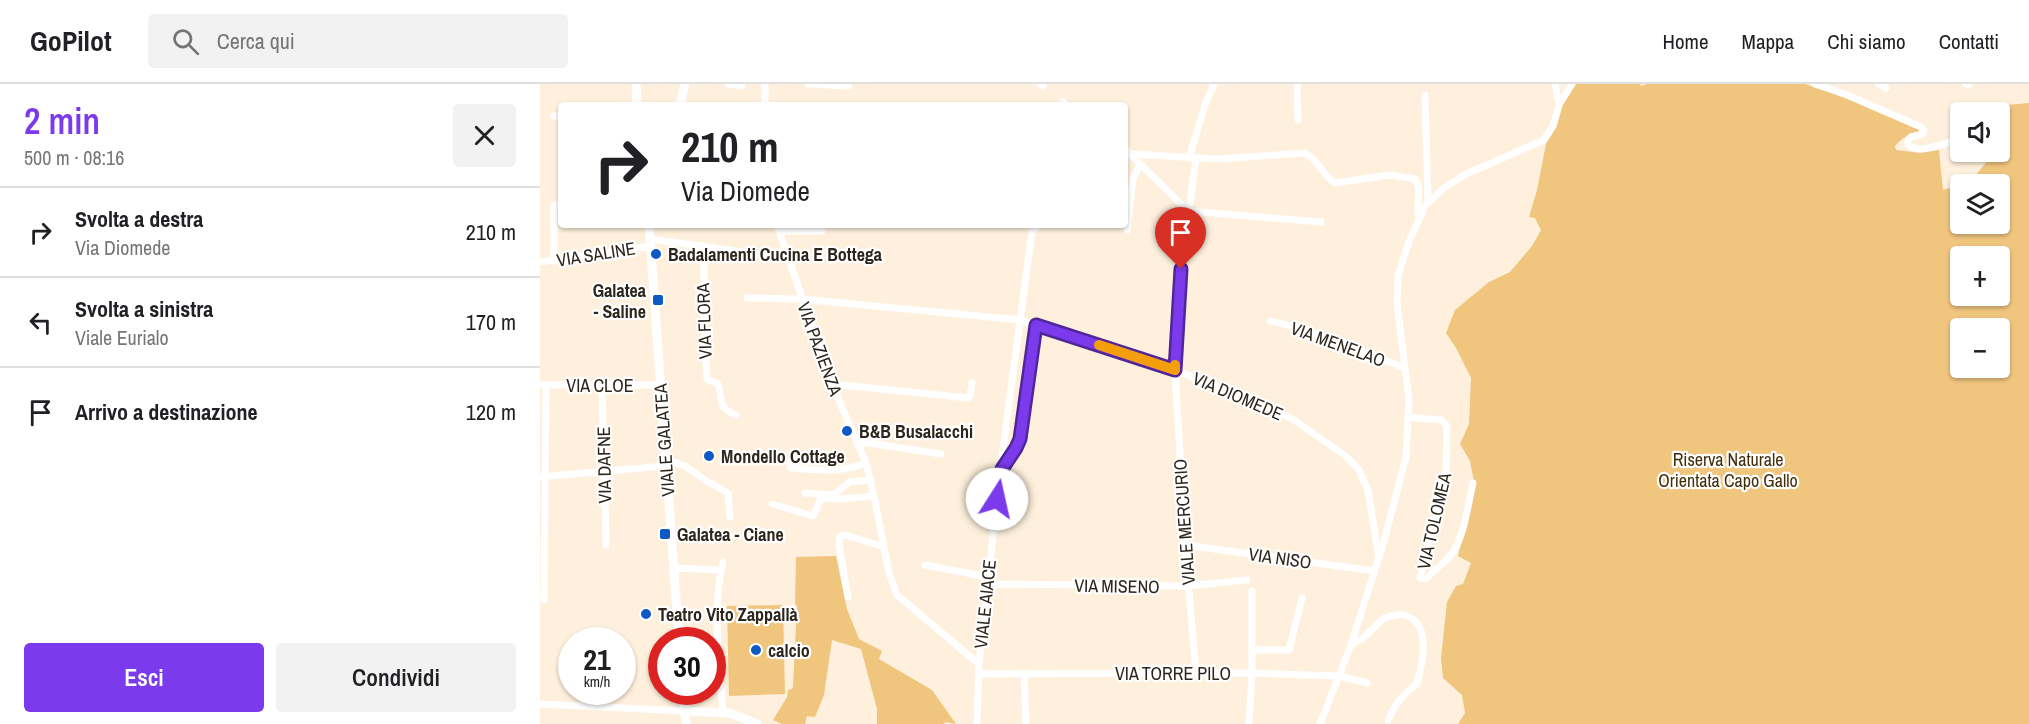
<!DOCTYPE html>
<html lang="it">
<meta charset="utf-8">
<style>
:root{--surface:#fff;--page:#f2f2f2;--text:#202124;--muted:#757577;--line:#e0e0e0;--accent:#7c3aed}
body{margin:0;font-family:"Archivo Narrow",sans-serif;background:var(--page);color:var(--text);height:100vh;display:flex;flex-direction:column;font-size:22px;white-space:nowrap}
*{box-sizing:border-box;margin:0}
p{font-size:20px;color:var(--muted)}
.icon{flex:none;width:33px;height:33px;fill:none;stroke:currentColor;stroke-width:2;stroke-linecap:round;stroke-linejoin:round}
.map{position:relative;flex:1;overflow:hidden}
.panel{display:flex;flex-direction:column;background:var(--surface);width:540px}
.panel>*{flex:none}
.guide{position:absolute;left:18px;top:18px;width:570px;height:126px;border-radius:6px;box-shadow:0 2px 4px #0004;background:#fff;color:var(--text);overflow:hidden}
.tools{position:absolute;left:1410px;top:18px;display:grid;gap:12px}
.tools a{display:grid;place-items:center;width:60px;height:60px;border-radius:6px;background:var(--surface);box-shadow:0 2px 4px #0004;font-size:30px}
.speed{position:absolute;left:18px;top:543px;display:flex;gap:12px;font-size:30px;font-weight:700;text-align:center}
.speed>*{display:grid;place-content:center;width:78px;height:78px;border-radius:50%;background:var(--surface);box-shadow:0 2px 4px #0004;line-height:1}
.speed small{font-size:15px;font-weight:400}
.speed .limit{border:9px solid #d22;background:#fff;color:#111}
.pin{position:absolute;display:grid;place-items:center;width:51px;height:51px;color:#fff;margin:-62px -26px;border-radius:50% 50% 50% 0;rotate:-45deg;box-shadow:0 0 6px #0007}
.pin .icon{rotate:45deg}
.me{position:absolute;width:66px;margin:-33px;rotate:10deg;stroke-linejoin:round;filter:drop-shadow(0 0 4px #0008)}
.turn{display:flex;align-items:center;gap:21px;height:126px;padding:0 24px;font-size:27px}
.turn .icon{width:78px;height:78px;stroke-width:2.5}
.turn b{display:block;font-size:42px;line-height:51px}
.round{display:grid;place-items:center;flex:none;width:63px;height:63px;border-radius:6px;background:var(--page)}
.overview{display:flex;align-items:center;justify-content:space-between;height:102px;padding:0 24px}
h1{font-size:36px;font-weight:600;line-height:45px;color:var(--accent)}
.primary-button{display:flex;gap:12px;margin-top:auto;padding:12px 24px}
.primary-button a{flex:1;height:69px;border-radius:6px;background:var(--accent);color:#fff;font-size:24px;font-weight:600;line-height:69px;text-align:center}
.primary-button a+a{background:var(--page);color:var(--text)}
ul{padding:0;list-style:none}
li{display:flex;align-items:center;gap:18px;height:90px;padding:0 24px;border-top:2px solid var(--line)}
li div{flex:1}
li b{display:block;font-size:22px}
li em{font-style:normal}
header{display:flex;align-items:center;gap:36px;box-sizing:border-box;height:84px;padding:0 30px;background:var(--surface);border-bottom:2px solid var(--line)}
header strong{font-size:28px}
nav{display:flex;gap:33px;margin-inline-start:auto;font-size:21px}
.search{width:420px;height:54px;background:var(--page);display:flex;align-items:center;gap:15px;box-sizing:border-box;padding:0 21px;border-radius:6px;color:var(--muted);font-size:22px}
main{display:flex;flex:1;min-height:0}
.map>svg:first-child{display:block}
.green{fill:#f0c57e;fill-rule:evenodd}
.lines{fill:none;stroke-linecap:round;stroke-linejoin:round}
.street{stroke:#fff;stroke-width:7}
.secondary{stroke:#fff;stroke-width:9}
.route-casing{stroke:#51269a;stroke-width:15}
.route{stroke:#7c3aed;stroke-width:10}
.slow{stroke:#f59e0b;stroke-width:10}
.poi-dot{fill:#0e59c3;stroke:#fff;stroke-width:2}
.labels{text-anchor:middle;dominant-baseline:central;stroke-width:4.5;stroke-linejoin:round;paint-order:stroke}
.street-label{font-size:18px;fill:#2c261c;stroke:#fff}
.poi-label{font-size:18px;font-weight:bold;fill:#2c261c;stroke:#fff;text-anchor:start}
.park-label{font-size:18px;fill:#422e09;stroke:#fff}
</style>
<header>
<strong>GoPilot</strong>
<div class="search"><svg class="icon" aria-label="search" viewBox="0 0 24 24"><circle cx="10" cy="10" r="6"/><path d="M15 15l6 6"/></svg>Cerca qui</div>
<nav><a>Home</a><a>Mappa</a><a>Chi siamo</a><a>Contatti</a></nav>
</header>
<main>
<section class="panel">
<div class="overview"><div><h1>2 min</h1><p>500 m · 08:16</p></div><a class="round"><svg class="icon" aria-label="close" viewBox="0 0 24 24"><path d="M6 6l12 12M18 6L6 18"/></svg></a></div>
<ul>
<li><svg class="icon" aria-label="right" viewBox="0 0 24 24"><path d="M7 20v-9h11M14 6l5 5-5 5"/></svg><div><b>Svolta a destra</b><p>Via Diomede</p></div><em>210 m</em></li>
<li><svg class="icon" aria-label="left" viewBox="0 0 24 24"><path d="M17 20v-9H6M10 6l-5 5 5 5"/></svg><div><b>Svolta a sinistra</b><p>Viale Eurialo</p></div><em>170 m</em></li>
<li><svg class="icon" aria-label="arrive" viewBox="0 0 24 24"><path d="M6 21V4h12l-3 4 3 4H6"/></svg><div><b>Arrivo a destinazione</b></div><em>120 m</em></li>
</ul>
<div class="primary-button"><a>Esci</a><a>Condividi</a></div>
</section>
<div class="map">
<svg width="1489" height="640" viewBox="0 0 1489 640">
<rect width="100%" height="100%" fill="#fef0dc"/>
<path class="green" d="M1036,0H1100L1101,2L1107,0H1265L1305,13L1379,45V49C1369,49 1361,55 1355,62L1356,66L1380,69L1399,66L1403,106L1420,101V140H1460V100H1423L1429,99L1455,68H1460V61L1463,57L1460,49L1464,42L1460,28L1454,26L1455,22L1489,19V640H918L925,629L922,611L903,594L901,574L907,518L916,502L923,500L931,479L918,472L935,403L930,377L920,360L929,340L931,294L916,264L906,249L915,226L949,198L970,188L992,162L1001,146L995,134L989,133L997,106L1007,55L1017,41L1023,19ZM1420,172H1460V212H1420ZM1420,244H1460V284H1420Z
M296,472L307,525L319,555L342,567L339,575L392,606L416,640L406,638L403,640H337V625L321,565L292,556L284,611L275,633L267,632L265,640H242L233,636L247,613L248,606L252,605L253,602L257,523L255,519L256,473Z
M243,521L245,610L189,612L187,522Z"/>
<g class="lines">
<path class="street" d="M188,0L202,2
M268,0L309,2
M500,0L503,2
M757,0L758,36
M1015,0L1019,21
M1275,0L1307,11L1381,43L1384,46L1382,50L1371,53L1368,56V61C1381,71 1406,58 1420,55
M1339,0L1346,4
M1426,0L1429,1
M885,11L888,119
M225,21V0
M522,21L523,18L526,21
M14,32H21
M585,65L648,127L781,138
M591,70L677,75L765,69C779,77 783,92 795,99L850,91L875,95C883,107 875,120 879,134
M649,74L666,18L674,0
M656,74L641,185L635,286L646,472L656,589
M237,141L292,300L326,379L334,412L349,489L357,511L439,580L437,640
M587,146L593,94L600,81
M239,147H282
M110,155L247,174
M164,162V232L167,295L178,300C184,318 176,323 196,331
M14,177V121L21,120
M0,178L111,162
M207,214L261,215L480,236L635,286L729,324L754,336L807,373L819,386L828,406L839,475
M730,237L763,245L865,284
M292,300L428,314L430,312L432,299
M0,301H120
M62,301L66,461
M868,333L901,336L907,342L906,386L880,494L886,495C893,487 903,480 910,472C924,456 928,420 933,399
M318,360L329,359L401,370
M125,375L145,382L165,396L188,409L190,433
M251,377L250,383L252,384C276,386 303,389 326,379
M462,384L476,364L480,355L496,241
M0,393L125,382
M265,409L293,411L310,398L331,396
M232,420L273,432L281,414L302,415L334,412
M645,461L835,487
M183,478C171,529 180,578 183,629
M385,481L448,493
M133,484L181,486
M447,500L648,502L707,496
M308,513L299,461L300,452L306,451L344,463
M4,516L6,301
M811,561L823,554L844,534L862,530C866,532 872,534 875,537C890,552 881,583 877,600C862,611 856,619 848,636
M712,566H749L762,514
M439,580L459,395L492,147L499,141
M484,589L486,640
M439,590L707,589L799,592L827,599
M0,620L145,627
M709,640L712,589V507
M780,640L811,561L844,457L866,373L869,315L857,220L858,192L868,160L885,122L904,104L924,91L1004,56L1013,42L1019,21L1032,0"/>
<path class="secondary" d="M96,0L97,21
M140,21L145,0
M109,141L139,556
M143,608L146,640
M145,627L190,629L217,640"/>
</g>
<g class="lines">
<defs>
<path id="route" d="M457,415L462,385L476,364L480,355L496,241L635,286L641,185"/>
</defs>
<use href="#route" class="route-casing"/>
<use href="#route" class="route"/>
<path class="slow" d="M559,261L635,286V281"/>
</g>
<g class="poi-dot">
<circle cx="116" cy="170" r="6"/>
<rect x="112" y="210" width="12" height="12" rx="3"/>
<circle cx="307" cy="347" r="6"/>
<circle cx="169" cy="372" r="6"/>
<rect x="119" y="444" width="12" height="12" rx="3"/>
<circle cx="106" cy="530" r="6"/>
<circle cx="216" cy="566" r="6"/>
</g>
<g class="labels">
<g class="street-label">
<text transform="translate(56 170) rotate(-9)">VIA SALINE</text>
<text transform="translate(164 237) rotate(-92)">VIA FLORA</text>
<text transform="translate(798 260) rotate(20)">VIA MENELAO</text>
<text transform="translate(280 265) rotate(70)">VIA PAZIENZA</text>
<text x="60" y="301">VIA CLOE</text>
<text transform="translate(698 312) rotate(23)">VIA DIOMEDE</text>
<text transform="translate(124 356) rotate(-94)">VIALE GALATEA</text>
<text transform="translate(64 381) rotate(-91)">VIA DAFNE</text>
<text transform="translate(894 437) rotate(-77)">VIA TOLOMEA</text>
<text transform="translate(644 438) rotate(-94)">VIALE MERCURIO</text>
<text transform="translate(740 474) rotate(8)">VIA NISO</text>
<text transform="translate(577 502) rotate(1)">VIA MISENO</text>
<text transform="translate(445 520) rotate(-84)">VIALE AIACE</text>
<text x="633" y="589">VIA TORRE PILO</text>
</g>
<g class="poi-label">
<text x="128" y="170">Badalamenti Cucina E Bottega</text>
<text x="106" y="206" text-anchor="end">Galatea<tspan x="106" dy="21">- Saline</tspan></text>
<text x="319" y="347">B&amp;B Busalacchi</text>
<text x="181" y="372">Mondello Cottage</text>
<text x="137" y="450">Galatea - Ciane</text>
<text x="118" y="530">Teatro Vito Zappallà</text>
<text x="228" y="566">calcio</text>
</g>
<g class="park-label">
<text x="1188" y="375">Riserva Naturale<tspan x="1188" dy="21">Orientata Capo Gallo</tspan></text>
</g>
</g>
</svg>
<div class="tools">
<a><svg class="icon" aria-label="sound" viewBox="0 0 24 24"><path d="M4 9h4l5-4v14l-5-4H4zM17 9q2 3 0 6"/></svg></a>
<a><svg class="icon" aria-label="layers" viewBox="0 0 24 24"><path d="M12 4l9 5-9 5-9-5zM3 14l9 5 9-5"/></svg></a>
<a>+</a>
<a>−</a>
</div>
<div class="speed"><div>21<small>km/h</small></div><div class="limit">30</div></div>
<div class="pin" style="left:641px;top:185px;background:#d93025"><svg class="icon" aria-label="arrive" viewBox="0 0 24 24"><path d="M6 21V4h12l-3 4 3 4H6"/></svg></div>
<svg class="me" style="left:457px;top:415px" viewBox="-20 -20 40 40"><circle r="19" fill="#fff"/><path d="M0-13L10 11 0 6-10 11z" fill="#7c3aed"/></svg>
<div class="guide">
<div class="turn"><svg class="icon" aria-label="right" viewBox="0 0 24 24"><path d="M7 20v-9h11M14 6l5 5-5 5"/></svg><div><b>210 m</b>Via Diomede</div></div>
</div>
</div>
</main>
